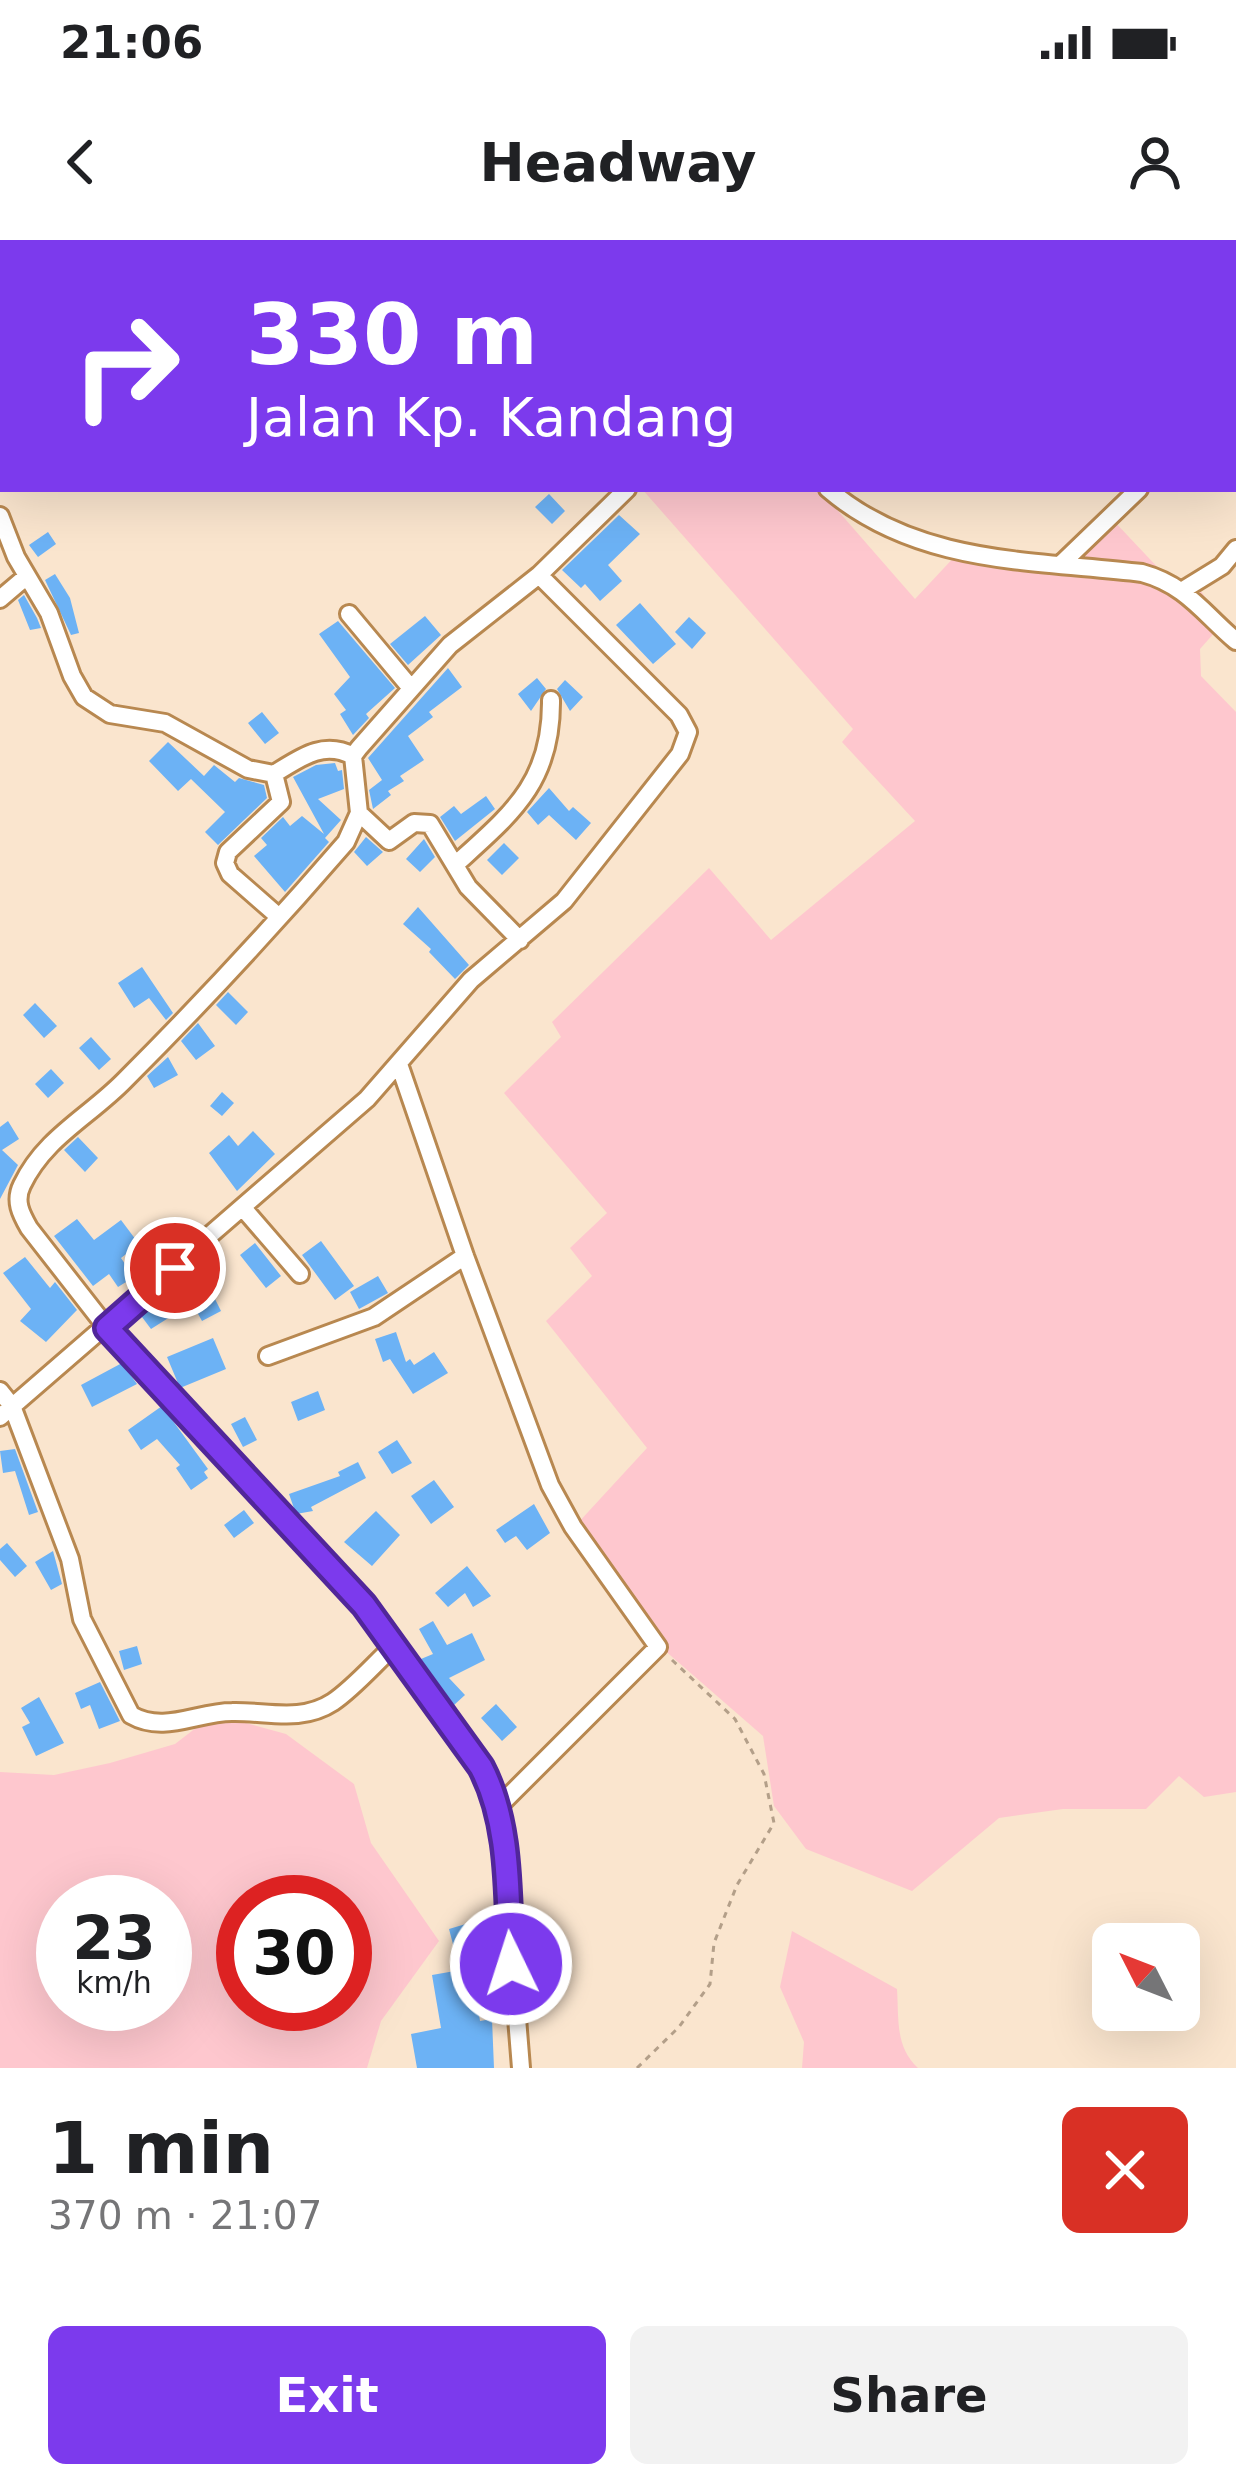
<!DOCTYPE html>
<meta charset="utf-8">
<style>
:root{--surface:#fff;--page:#f2f2f2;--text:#202124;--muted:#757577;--accent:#7c3aed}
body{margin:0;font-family:"DejaVu Sans",sans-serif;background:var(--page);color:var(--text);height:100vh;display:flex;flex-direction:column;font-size:45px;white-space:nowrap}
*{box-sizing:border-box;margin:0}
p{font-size:39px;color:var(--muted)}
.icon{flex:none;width:66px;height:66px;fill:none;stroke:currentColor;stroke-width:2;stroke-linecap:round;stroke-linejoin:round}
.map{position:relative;height:1828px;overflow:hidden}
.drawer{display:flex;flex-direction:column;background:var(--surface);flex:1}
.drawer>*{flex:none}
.banner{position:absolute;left:0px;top:0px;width:1236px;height:252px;box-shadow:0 12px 48px #0002;background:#7c3aed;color:#fff;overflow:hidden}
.needle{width:78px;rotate:312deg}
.buttons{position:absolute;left:1092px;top:1683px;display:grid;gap:24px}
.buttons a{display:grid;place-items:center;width:108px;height:108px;border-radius:18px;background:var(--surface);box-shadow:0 12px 48px #0002;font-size:60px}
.speed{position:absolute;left:36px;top:1635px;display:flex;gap:24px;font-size:60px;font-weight:700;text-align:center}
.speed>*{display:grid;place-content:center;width:156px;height:156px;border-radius:50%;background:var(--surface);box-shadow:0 12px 48px #0002;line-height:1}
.speed small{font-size:30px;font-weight:400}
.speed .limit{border:18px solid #d22;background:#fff;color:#111}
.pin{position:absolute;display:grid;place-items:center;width:102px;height:102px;color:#fff;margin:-51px;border:6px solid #fff;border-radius:50%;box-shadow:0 3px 12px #0007}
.me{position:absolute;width:132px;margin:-66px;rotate:356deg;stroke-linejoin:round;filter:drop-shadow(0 0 9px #0008)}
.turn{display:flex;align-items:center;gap:42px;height:252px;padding:0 48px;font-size:54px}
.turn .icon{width:156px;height:156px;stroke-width:2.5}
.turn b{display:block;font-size:84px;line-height:102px}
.round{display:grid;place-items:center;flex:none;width:126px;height:126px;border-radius:18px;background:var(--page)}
.headline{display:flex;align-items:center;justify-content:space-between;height:204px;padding:0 48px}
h1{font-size:72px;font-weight:800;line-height:90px}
.cta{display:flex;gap:24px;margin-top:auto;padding:24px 48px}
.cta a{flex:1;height:138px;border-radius:18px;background:var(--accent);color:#fff;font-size:48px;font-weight:800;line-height:138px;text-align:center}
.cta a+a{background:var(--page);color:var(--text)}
.status{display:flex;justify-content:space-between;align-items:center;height:84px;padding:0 60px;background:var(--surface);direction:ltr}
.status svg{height:33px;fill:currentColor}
header{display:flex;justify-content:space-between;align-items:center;height:156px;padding:0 48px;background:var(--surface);font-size:54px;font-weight:800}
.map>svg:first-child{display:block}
.green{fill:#fec7ce;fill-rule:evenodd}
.building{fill:#6cb2f5}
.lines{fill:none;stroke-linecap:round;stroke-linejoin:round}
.minor-casing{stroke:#b88850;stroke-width:22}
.path{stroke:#b39f89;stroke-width:3;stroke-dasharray:6 6;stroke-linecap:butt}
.minor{stroke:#fff;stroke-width:16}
.route-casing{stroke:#51269a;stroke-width:30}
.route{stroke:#7c3aed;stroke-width:21}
</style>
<div class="status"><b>21:06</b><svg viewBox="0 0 49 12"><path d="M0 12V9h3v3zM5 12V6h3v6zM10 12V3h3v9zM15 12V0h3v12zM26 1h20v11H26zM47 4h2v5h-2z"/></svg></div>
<header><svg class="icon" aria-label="back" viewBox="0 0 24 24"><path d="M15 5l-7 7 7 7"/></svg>Headway<svg class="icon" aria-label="person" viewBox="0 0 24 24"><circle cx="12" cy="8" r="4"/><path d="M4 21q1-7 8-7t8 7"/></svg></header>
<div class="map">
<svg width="1236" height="1828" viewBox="0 0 1236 1828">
<rect width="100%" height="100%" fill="#fae5ce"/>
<path class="green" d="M0,0H331L3,3V124Z
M642,249H819L915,359L958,313L1058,318L1112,279L1162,332L1196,344L1223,383L1200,409L1201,436L1236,472V1552L1204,1557L1179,1536L1146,1569H1063L999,1578L912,1651L806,1609L774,1566L763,1496L647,1395L577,1284L647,1208L546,1081L592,1036L570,1008L607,973L504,853L561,797L552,782L709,628L771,700L915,581L842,502L853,489Z
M228,1478L286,1494L354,1544L371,1603L439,1701L381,1781L367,1828H0V1532L54,1535L110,1523L175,1504L201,1484ZM63,1662H165V1764H63ZM243,1662H345V1764H243Z
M792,1691L897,1749C899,1779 895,1807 918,1828H802L804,1802L780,1747Z"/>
<path class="building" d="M549,254L565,271L552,284L535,267Z
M619,275L640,294L608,325L622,341L600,361L585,344L581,348L562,330Z
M48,292L56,304L38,317L29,305Z
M55,334L70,358L79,393L71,395L45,340Z
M24,355L37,378L41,388L30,390L18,360Z
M640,363L676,404L653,424L616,385Z
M425,376L441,395L408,425L390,404Z
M689,377L706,393L692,409L675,392Z
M338,381L395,448L366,474L369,478L353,495L340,474L346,470L334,454L350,437L319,394Z
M448,428L462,447L429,472L433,477L408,496L424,520L400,536L404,541L388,551L391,555L373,569L369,550L382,540L368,518Z
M537,438L546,449L531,471L518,454Z
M565,440L583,457L570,471L557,449Z
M262,472L279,493L265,504L248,483Z
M168,502L204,536L214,525L235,542L239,538L264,545L267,558L218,605L205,592L225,572L191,539L178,551L149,521Z
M335,523L338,531L342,530L344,549L318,559L341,580L325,598L329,602L285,652L254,616L267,605L261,598L283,577L290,586L302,576L324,594L293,537L316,525Z
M549,548L569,571L573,567L591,583L576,600L549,575L538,585L527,572Z
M486,556L495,569L455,601L440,577L454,566L461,574Z
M366,597L383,612L367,626L354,612Z
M424,599L435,617L420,632L406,619Z
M504,603L519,618L502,635L487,620Z
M418,667L469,725L455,739L429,712L431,709L403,684Z
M142,727L173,773L166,780L149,758L134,768L118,743Z
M228,752L248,772L236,785L216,765Z
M35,763L57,786L44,798L23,775Z
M198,783L215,806L196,820L181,801Z
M91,797L111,819L99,830L79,808Z
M168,817L178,835L154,848L147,836Z
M51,829L64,843L48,858L35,844Z
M222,852L234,863L222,876L210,866Z
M8,881L19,899L2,910L18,925L0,959V887Z
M253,891L275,914L237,951L209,913L229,895L238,906Z
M78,897L98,918L85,932L64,910Z
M77,979L94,1000L121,980L139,1004L121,1018L134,1037L118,1047L109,1034L93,1046L54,996Z
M321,1001L354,1046L335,1060L302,1015Z
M255,1003L281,1036L266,1048L240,1015Z
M25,1017L50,1048L55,1042L77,1070L46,1102L20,1081L31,1069L3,1033Z
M188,1031L207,1059L213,1055L221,1071L202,1081L192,1063L151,1089L139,1073Z
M378,1036L388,1053L359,1069L350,1052Z
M396,1092L406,1122L410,1119L414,1125L434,1112L448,1133L413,1154L390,1119L383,1122L375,1099Z
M213,1098L226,1129L180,1148L167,1117Z
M122,1123L137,1144L92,1167L81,1145Z
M318,1151L325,1170L298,1181L291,1162Z
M162,1166L208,1229L204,1232L208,1238L191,1250L176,1228L180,1225L157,1199L141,1210L128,1190Z
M245,1177L257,1200L243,1207L231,1184Z
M397,1200L412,1223L392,1234L378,1212Z
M15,1209L38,1272L29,1275L15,1231L3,1233L0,1211Z
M358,1222L366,1238L311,1267L313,1271L296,1274L289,1254L340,1236L338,1232Z
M434,1240L454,1267L431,1284L411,1256Z
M534,1264L550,1293L527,1310L516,1296L505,1303L496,1290Z
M244,1270L254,1283L234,1298L224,1285Z
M376,1271L400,1295L372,1326L344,1302Z
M7,1303L27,1326L15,1337L0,1320V1309Z
M53,1311L62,1344L51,1350L35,1322Z
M467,1326L491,1356L473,1367L465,1353L448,1367L435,1353Z
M433,1381L447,1405L472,1393L485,1420L449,1438L465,1455L454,1465L421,1419L433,1414L419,1389Z
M137,1406L142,1424L124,1430L119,1411Z
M100,1442L120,1481L99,1489L90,1465L81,1469L75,1453Z
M39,1457L64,1503L36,1516L22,1487L30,1483L21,1468Z
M496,1464L517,1487L502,1501L481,1478Z
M479,1680L484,1699L454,1708L449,1689Z
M472,1728L480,1781L492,1779L494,1828H417L411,1794L441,1788L432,1735Z"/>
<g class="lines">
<defs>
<path id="minor" d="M652,0L655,3
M1124,0L1125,3
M850,3L852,0
M828,249C917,325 1032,320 1142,333C1186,345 1203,373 1236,401
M0,276L16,317L49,373L72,436L84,457L110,474L165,483L248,529L274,534C300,518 323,500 353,516
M1060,325L1139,249
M1183,350L1222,326L1236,309
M0,359L27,336
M349,374L410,447
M274,534L281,562L228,612L225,623L230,634L278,676
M359,573L389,601L414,583L430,584L468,647L520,700
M455,625C511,574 552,543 551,460
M399,824L465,1016L550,1245L573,1287L658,1407L498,1567
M243,968L300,1034
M268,1116L374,1077L465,1016
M0,1151L12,1166L70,1319L82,1379L131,1475C164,1494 197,1472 232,1472C266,1471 301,1483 333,1462C355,1447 375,1423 395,1405
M0,1177L367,859L471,740L564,661L680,514L688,492L679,475L539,335L627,249
M521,1828L501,1578L494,1551L481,1527L385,1389L107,1088L29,988C21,974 14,961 22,945C45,897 89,877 125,840C201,764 276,683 346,602L359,573L353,516L359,508L450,405L539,335"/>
</defs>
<use href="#minor" class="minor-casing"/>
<path class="path" d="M637,1828L679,1787L710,1744L714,1703L737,1645L774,1583L764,1534L735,1479L672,1420"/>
<use href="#minor" class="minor"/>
</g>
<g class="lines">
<defs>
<path id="route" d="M175,1028L107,1088L364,1365L481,1527C512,1586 507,1659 511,1724"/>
</defs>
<use href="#route" class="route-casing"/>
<use href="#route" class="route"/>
</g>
</svg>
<div class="buttons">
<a><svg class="needle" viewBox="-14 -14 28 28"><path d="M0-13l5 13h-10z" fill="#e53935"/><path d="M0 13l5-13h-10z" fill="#757577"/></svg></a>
</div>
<div class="speed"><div>23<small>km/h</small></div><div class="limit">30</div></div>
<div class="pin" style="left:175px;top:1028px;background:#d93025"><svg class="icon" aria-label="arrive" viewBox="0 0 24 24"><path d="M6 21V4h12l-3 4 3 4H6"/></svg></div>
<svg class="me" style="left:511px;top:1724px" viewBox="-20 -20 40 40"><circle r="17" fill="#7c3aed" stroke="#fff" stroke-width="3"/><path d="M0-11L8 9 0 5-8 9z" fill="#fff"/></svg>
<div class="banner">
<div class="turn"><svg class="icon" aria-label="right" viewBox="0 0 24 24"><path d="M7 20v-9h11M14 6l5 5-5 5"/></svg><div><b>330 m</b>Jalan Kp. Kandang</div></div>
</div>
</div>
<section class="drawer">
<div class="headline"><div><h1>1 min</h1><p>370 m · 21:07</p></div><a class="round" style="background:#d93025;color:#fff"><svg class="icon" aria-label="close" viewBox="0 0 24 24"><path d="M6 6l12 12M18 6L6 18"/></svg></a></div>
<div class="cta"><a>Exit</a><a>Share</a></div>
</section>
